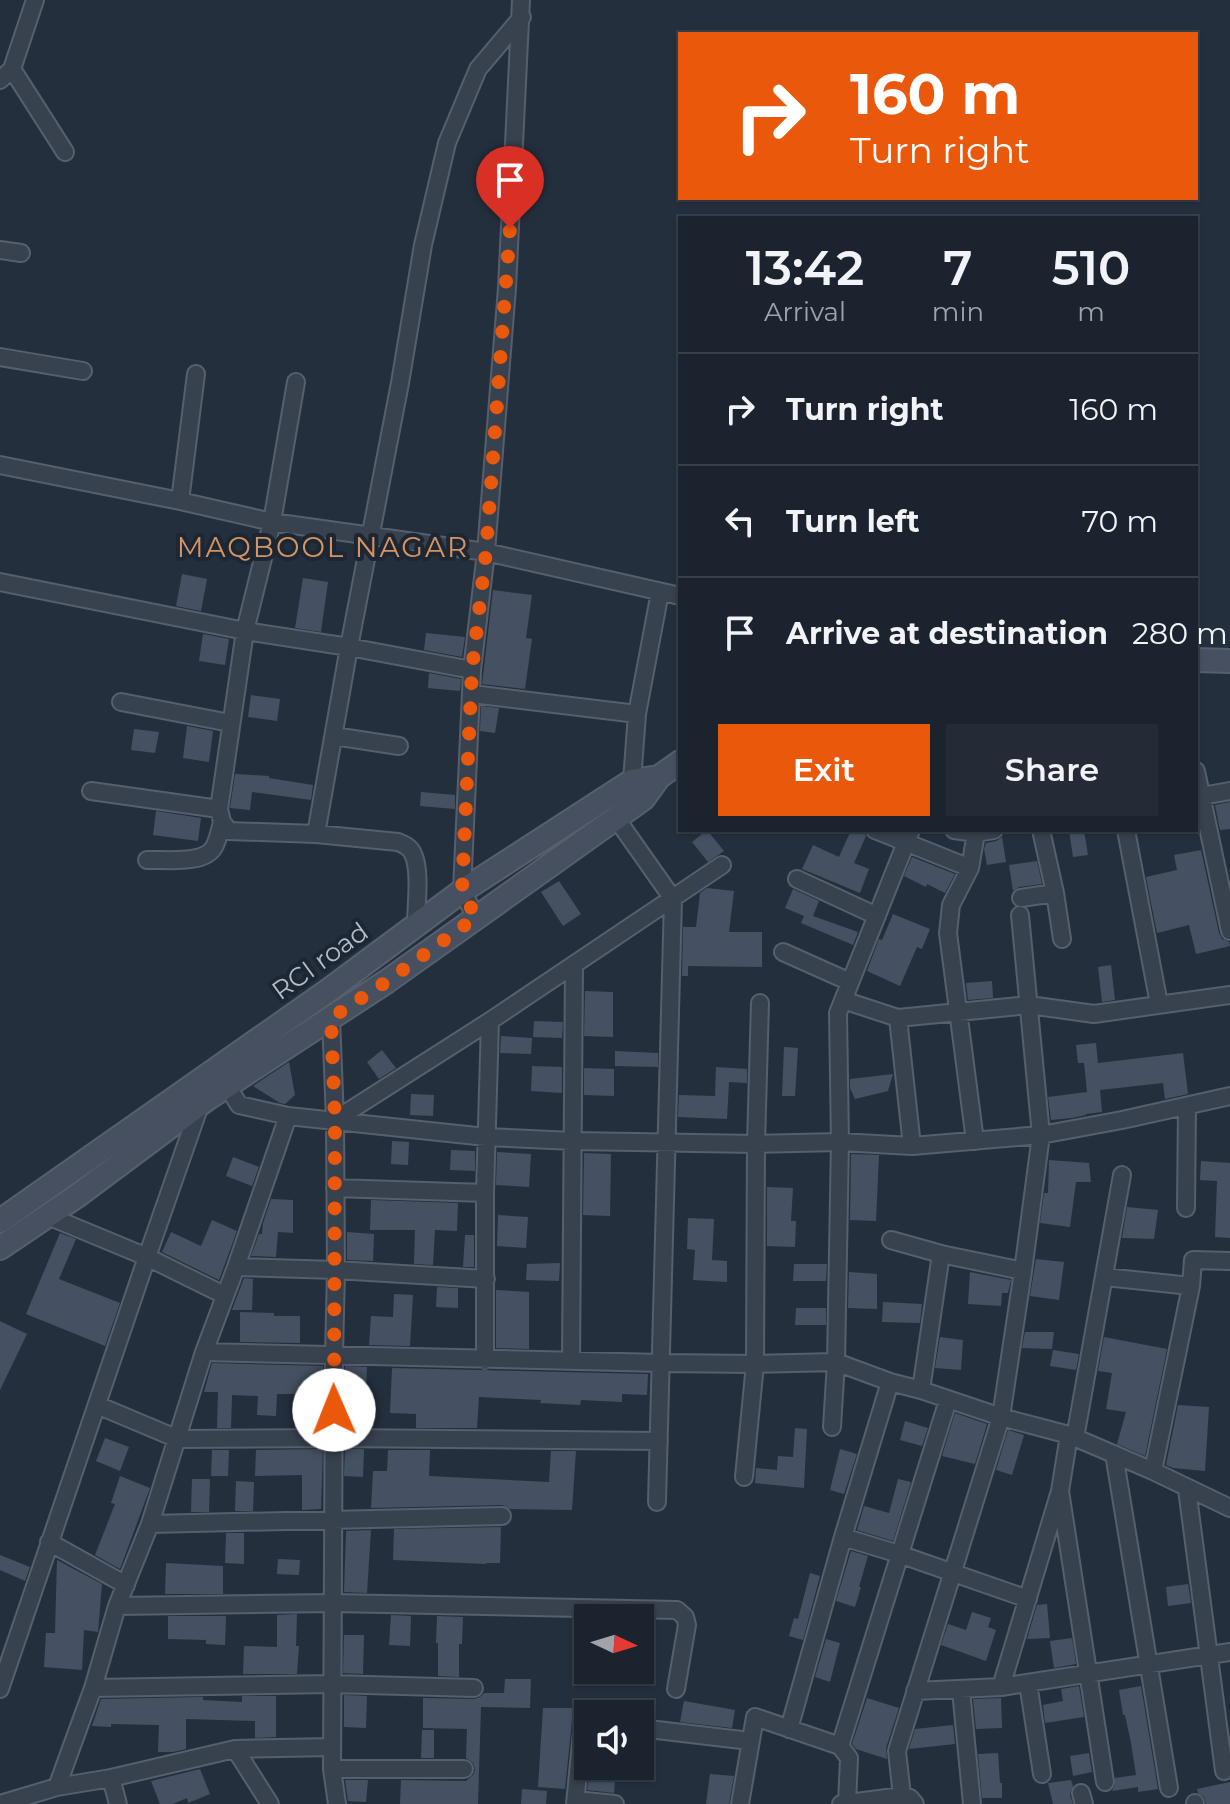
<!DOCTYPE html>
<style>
:root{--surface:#1b232e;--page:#242b36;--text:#f1f3f6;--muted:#a0a4aa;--line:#39404a;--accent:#ea580c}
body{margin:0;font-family:Montserrat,sans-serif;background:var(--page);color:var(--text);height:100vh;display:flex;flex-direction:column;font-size:30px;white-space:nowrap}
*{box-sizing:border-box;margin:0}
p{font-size:26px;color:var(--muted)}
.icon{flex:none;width:44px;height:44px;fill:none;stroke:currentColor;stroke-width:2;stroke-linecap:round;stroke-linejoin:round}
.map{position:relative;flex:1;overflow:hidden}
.drawer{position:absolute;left:678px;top:216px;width:520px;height:616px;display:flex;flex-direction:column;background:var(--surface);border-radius:0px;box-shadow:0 2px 6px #0004,0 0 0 2px var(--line)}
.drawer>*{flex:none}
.guide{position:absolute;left:678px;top:32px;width:520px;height:168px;border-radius:0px;box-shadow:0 2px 6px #0004,0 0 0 2px var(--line);background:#ea580c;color:#fff;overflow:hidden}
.needle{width:52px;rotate:94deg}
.buttons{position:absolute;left:574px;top:1604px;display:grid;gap:16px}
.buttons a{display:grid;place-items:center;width:80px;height:80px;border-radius:0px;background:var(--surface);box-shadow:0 2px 6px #0004,0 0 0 2px var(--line);font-size:40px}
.pin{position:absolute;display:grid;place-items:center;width:68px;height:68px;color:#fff;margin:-82px -34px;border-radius:50% 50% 50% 0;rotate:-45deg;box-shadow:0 0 8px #0007}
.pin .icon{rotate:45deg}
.me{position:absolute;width:88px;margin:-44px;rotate:359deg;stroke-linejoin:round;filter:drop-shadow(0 0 6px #0008)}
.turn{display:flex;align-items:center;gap:28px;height:168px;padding:0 40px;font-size:36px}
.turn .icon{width:104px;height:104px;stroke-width:2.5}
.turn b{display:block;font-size:56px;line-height:68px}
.eta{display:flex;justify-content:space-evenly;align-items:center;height:136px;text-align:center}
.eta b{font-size:48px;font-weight:600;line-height:56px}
.button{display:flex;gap:16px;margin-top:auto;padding:16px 40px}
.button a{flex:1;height:92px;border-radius:0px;background:var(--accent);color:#fff;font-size:32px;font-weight:600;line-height:92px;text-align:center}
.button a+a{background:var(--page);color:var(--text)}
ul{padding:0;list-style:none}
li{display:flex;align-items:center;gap:24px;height:112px;padding:0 40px;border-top:2px solid var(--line)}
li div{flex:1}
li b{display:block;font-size:30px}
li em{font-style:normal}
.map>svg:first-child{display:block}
.building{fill:#455162}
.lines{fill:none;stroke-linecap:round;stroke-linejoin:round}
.street-casing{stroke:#565f6c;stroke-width:20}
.secondary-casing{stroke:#565f6c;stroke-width:26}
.street{stroke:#38414e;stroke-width:16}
.secondary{stroke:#465061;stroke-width:22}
.route{stroke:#ea580c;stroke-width:14;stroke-dasharray:0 25.2}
.labels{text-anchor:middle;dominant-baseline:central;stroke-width:8;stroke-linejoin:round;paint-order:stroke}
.street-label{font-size:26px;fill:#b4bcc9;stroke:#1d2633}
.neighbourhood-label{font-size:28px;letter-spacing:2px;fill:#d59563;stroke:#1d2633}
</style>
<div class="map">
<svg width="1230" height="1804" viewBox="0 0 1230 1804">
<rect width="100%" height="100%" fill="#242f3e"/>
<path class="building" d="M182,574L207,579L201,611L176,606Z
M303,578L328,582L321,632L295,628Z
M493,590L532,595L526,638L532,639L525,689L482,684Z
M426,633L465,637L462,657L424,650Z
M203,634L229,639L225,665L199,661Z
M429,673L461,679L460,691L428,688Z
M251,695L280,699L277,721L248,717Z
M481,706L499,708L495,733L480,731Z
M187,726L213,731L209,762L183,758Z
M134,729L159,732L155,753L131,750Z
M235,774L269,776V778L313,785L311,800L252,792L250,810L230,808Z
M421,792L455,795V809L420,806Z
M1230,802V829L1220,830L1215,805Z
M156,811L201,818L198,841L153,835Z
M707,830L724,851L708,862L692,842Z
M851,830H857L865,834L866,836L854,863L869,869L860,893L802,869L813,845L839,857Z
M1069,830H1084L1088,855L1073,857Z
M1002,837L1006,862L987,865L984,849L986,843L996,841Z
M1201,850L1219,933L1222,939L1229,942L1230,946L1196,954L1189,925L1157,933L1146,877L1177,870L1174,855Z
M912,857L955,874L945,893L927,884L926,887L904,876Z
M1037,861L1042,884L1019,887L1013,891L1009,865Z
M559,881L581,914L563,926L541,892Z
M707,888L734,891L729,932H762V967L688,966V976H682L683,927H696L700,893Z
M793,889L819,901L813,916L858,932L853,945L801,923L804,916L785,908Z
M893,914L930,929L922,949L917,947L900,986L867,971L879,939L882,940Z
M1111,965L1115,1000L1102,1002L1098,967Z
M992,981L993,998L968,1000L966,983Z
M585,991L613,992V1037L584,1036Z
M534,1021L563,1022L562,1038L533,1037Z
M501,1036L532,1038L531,1054L500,1053Z
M1096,1043L1098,1063L1183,1053L1188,1094L1165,1099L1163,1083L1100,1090L1102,1112L1086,1114V1115L1072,1118L1051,1120L1048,1097L1087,1092L1084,1063H1078L1076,1045Z
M784,1047L798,1048L795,1096H782Z
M382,1050L396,1068L379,1079L367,1062Z
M615,1051L658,1053V1067L615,1066Z
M289,1062L295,1095L285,1104L280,1103L253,1086Z
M532,1066L562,1067V1093L531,1091Z
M716,1067L747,1069V1083L729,1082L727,1119L678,1117L679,1095L715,1096Z
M584,1068L614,1069V1096L584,1095Z
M893,1074L888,1091L855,1099L850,1088V1079Z
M411,1094L434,1095L433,1116L410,1115Z
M392,1141L409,1142L408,1165L391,1164Z
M451,1150L475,1151V1171L450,1170Z
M497,1152L531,1154L529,1187L496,1185Z
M584,1153L611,1154L610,1216L583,1215Z
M851,1154L879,1155L876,1221L850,1220Z
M233,1157L259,1167L252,1186L226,1176Z
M1049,1160L1089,1163L1091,1182H1076L1070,1227L1040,1223L1044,1193H1048Z
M1201,1161L1230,1163V1238L1215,1237L1217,1181L1200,1180Z
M767,1187L793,1188L791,1221H796L795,1247L767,1246Z
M271,1199L293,1200V1233L278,1232L276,1257L251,1256L259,1234H262L263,1223Z
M371,1200L458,1203L457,1231L435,1230L433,1265L414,1264L415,1230H370Z
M1127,1207L1158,1210L1154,1239L1122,1238Z
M498,1215L528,1217L526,1248L497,1246Z
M688,1218L714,1219L712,1260L727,1261V1282L693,1280L695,1250L687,1249Z
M212,1220L237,1231L219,1280L162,1252L171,1232L201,1246Z
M347,1232L374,1234L373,1261L347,1260Z
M60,1233L76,1239L59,1279L120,1303L105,1346L26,1314Z
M465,1235H474V1267H463Z
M1036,1259L1064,1262L1059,1300L1030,1296Z
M560,1263L559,1281L526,1280L527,1264Z
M794,1264H827L826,1281H793Z
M849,1272L877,1274V1309L848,1308Z
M970,1272L1011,1280L1008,1293H1002L1001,1306L968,1304Z
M244,1278L253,1279L252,1310H232Z
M437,1287L458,1288V1308L436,1307Z
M496,1290L529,1292V1349L496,1348Z
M394,1294L413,1295L410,1346L369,1345L371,1316L393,1317Z
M883,1302L922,1304L920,1323L882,1322Z
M796,1308H826V1325H795Z
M240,1312L274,1313V1316H300V1343L240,1342Z
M0,1321L27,1334L0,1390Z
M1025,1332H1054L1052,1349L1022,1348Z
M940,1337L963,1340L961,1370L935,1368Z
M1104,1337L1167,1349L1145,1456L1117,1444L1126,1412L1106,1409L1112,1373L1098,1371Z
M1053,1350L1079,1354L1076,1370L1050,1366Z
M212,1363L323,1366V1427H302V1394H277L276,1416L257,1415L258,1396L232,1395L231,1428H217L218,1392H204Z
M345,1366L367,1367L365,1413L345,1412Z
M392,1368L648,1374L647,1395L622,1394V1402L581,1400L580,1405L540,1403L541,1400L479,1397L477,1428H416V1414L390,1413Z
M1178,1405L1209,1407L1205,1471L1173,1468L1166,1465Z
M955,1413L987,1424L975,1464L942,1456Z
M905,1421L928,1428L922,1446L900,1440Z
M795,1428L807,1429L804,1488L755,1483L756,1468L777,1470L778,1456L793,1457Z
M1008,1430L1024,1435L1012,1475L996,1470Z
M105,1438L129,1447L120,1471L96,1461Z
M323,1449L321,1509L302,1510V1475L255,1476L256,1450Z
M345,1449H364L363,1477L344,1476Z
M840,1449L857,1454L844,1494L830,1490Z
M212,1450H229L228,1476H211Z
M388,1450H430L429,1476L549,1482L551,1451H576L572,1510L510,1509L502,1505L371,1508L373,1471H387Z
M120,1476L150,1488L120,1569L95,1555L115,1504L111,1503Z
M192,1479H210L209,1512H191Z
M898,1479L911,1482L893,1541L857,1530L864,1506L889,1513Z
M236,1481L254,1482L253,1511H235Z
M501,1527L500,1563H486V1564L393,1560L394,1529Z
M371,1530L367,1593L344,1592L346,1531Z
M226,1533H244V1564L225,1563Z
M851,1551L868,1556L859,1587H861L855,1607L836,1601Z
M0,1555L30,1567L25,1581L0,1570Z
M278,1559L300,1560L299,1575L277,1574Z
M57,1560L102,1584L98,1632L84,1630L82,1670L44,1667L46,1633H55Z
M166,1563L223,1566V1594H165Z
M810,1573L820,1576L803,1640L789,1636L794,1618L798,1619Z
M1188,1584L1191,1603L1168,1606L1166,1587Z
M1047,1604L1050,1638L1027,1639L1037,1605Z
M972,1612L991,1618L988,1627L996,1630L986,1661L941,1645L948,1624L966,1630Z
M297,1614L296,1646H299L297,1674H243L244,1646L277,1647V1615Z
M391,1615L411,1616L410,1646L389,1645Z
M168,1616H226L225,1645L206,1644V1640L168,1639Z
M437,1616L463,1617L462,1644H459V1677L438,1676V1643H436Z
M344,1635H364L363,1674L343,1673Z
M1072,1638L1076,1664L1054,1668L1050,1641Z
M826,1639L840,1643L830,1682L815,1677Z
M505,1679H531L530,1708L481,1707L478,1804H400L401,1780L466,1781L473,1775L475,1770L473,1763L466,1758L467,1729L423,1728V1698L474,1699L480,1697L484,1693H504Z
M1079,1686L1084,1717L1045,1723L1043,1705L1063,1701L1061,1689Z
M1141,1686L1158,1789L1138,1792V1787L1112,1791L1115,1785V1778L1136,1775L1131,1743L1125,1715H1123L1119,1690Z
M344,1695L367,1696L366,1728L344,1727Z
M242,1696H276V1737L255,1738V1721L186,1719V1749L173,1752H158L159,1725L111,1724V1727L92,1726L101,1699L203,1697V1700L242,1702Z
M867,1698L899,1708L886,1748L887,1759L856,1749L852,1744Z
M1001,1698L1002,1728L976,1729L973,1699Z
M684,1701L735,1710L732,1728L680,1722Z
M543,1708H577V1713L572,1721L565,1789L538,1787Z
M953,1725L955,1744L909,1749L915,1729Z
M422,1730H434V1758H421Z
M998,1753L1000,1783H1002V1798H982L978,1754Z
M1089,1753L1092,1772L1073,1776L1070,1756Z
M590,1766H616L614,1793L587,1790Z
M200,1769L210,1794L188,1803L187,1798L173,1804H160L151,1781Z
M710,1774L734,1776L729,1804H706Z
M345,1780H368L366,1802L348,1801Z
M1071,1780L1073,1786L1070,1795L1073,1804H1053L1048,1783Z
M1230,1782V1804H1206L1204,1797L1198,1793L1197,1789Z
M522,1789L547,1791L546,1804H521Z"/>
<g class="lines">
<defs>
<path id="street" d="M12,69L65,152
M0,80L12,69L35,0
M0,250L21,253
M0,357L83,371
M296,382L272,522L245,631L219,809L222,822L229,831L316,834L398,842C405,845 410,847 413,854C421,870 416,906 416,925
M0,465L180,501L272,522L486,552L680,596
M180,501L196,374
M0,582L245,631L349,647L472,670
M472,694L637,714
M121,702L230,723
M334,736L399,746
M1196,771L1230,931
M638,790L632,781L637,714L660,592
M91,791L219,809
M1196,797L1230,791
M616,818L673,899L657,1502
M875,830L970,868
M954,830L976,833L970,868L951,905L948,933L975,1141
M1041,830L1055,893L1062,939
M1126,830L1159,1004
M976,833L994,830
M316,834L349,647L400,383L423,245L447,143L478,69L522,17
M147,860C165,859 204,865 214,847C218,840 220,830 222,822
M797,879L877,916
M1021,898L1055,893
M476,917L462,891L472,670L486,552L507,288L521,0
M783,952L850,982
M843,1000L898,1018L912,1146
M331,1018L335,1120L336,1270L334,1356L332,1769L337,1804
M898,1018L1029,1005L1094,1014L1230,995
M222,1077L239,1105L288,1116L486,1137L573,1141L756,1144L840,1142L912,1146L1041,1135L1122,1120L1230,1096
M335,1120L490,1021L722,865
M335,1188L485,1193
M1186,1208L1187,1106
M48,1216L147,1257L200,1105
M891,1240L941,1254L921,1390
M941,1254L1023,1271
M236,1267L336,1270L486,1279
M1105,1277L1191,1286
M204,1352L661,1363L755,1364L836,1362L890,1382L921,1390L1001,1417L1069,1435L1153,1471L1230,1508
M485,1360V1193L490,1021
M571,1360L574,965
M97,1405L178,1439L334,1438L659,1441
M832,1427L836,1362L840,1142L838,1013L911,830
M1075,1438L1122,1175
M1114,1454L1169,1788
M1153,1471L1191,1286L1193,1260L1230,1261
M744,1477L755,1364L756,1144L760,1003
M1187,1489L1224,1771
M1060,1491L1105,1782
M150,1524L502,1516
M843,1537L899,1554L1028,1599
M49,1542L126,1585
M117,1606L333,1603L677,1610L685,1617L687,1625L676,1689
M1028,1683L1042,1774
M1001,1687L1060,1491L1069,1435
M93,1688L331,1684L474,1688
M0,1689L147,1257L224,1295
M961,1690L972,1804
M915,1691L1001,1687L1230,1652
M640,1728L750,1741
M789,1729L843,1537L890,1382
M840,1746L948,1400
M235,1749L270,1804
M332,1769H464
M111,1778L118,1804
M57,1787L93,1688L117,1606L150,1524L204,1352L236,1267L288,1116
M1081,1793L1084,1804
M576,1800L615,1804
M1195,1803V1804
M0,1804L57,1787L111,1778L235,1749L332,1747
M575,1804L583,1722H588
M740,1804L755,1717L840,1746L849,1758L847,1804
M841,1804L902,1796
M915,1804L910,1798L902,1796L897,1751L1001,1417L1023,1271L1041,1135L1020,915"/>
<path id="secondary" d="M1196,660L1230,661
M0,1221L329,990L462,891L632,781L659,777L680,762
M0,1248L77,1196L207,1099L386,982L643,799L659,777"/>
</defs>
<use href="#street" class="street-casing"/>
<use href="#secondary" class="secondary-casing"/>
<use href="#street" class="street"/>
<use href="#secondary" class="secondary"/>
</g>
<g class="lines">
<path class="route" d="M334,1410L335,1120L331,1018L386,982L476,917L462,891L472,670L486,552L510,228"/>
</g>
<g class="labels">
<g class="street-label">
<text transform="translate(320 961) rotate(-36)">RCI road</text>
</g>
<g class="neighbourhood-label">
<text x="323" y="547">MAQBOOL NAGAR</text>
</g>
</g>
</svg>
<div class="buttons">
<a><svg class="needle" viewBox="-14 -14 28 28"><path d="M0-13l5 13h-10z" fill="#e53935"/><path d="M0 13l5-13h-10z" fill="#a0a4aa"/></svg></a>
<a><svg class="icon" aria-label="sound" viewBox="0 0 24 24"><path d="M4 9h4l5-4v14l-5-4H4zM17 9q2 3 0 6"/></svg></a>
</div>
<div class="pin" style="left:510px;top:228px;background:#d93025"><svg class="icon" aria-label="arrive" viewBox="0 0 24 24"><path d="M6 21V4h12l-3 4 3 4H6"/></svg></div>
<svg class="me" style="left:334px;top:1410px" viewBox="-20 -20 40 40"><circle r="19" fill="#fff"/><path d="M0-13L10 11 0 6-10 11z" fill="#ea580c"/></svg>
<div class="guide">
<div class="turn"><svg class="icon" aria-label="right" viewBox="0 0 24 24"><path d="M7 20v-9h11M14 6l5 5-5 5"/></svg><div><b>160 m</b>Turn right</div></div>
</div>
<section class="drawer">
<div class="eta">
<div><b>13:42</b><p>Arrival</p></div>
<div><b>7</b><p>min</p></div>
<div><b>510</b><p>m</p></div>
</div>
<ul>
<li><svg class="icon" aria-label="right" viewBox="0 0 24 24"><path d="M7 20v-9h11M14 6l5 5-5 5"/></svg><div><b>Turn right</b></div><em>160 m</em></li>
<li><svg class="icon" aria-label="left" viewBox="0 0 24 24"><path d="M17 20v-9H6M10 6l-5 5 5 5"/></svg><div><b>Turn left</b></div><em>70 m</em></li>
<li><svg class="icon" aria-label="arrive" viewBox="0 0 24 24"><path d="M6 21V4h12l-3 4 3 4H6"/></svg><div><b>Arrive at destination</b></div><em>280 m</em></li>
</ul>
<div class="button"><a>Exit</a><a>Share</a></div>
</section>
</div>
